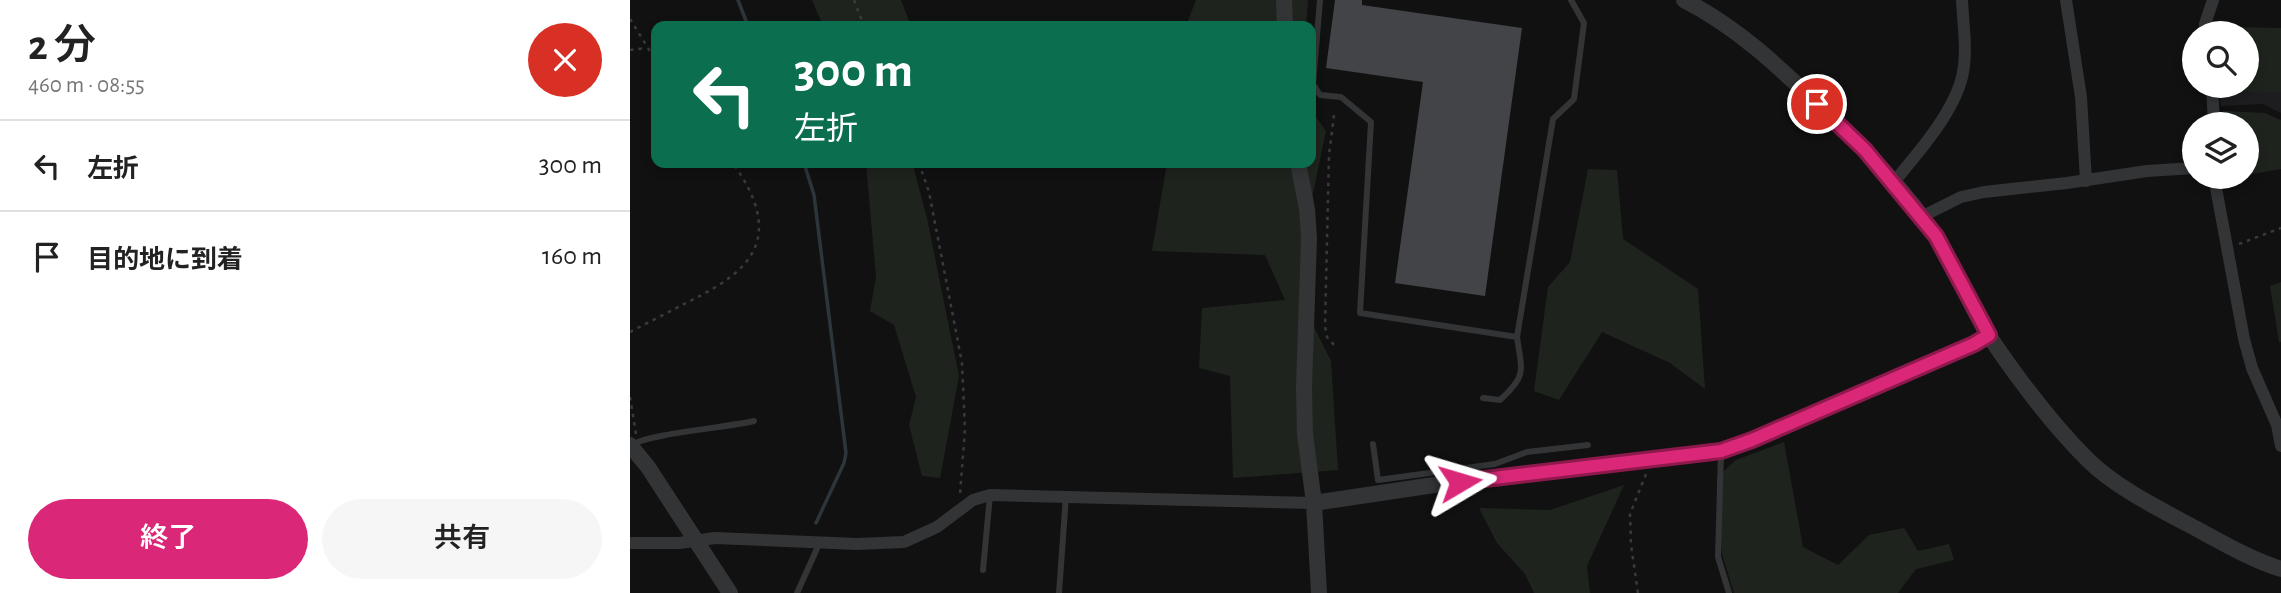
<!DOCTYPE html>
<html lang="ja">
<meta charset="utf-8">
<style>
:root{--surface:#fff;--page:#f6f6f6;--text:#222;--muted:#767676;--line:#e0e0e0;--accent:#db2777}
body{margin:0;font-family:"Alegreya Sans","Noto Sans JP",sans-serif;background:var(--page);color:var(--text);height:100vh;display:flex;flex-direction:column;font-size:26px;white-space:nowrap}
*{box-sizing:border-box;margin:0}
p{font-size:23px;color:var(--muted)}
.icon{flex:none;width:38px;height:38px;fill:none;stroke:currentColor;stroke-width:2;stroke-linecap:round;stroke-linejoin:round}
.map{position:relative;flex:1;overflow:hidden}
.drawer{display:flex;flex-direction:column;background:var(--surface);width:630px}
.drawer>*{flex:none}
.hud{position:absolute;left:21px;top:21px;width:665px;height:147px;border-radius:14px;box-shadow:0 4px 10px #0003;background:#0b6e4f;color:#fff;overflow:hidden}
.fabs{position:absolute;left:1552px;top:21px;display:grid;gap:14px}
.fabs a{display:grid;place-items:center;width:77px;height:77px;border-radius:50%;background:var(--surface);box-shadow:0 4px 10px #0003;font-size:35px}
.pin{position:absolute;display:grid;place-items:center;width:60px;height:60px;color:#fff;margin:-30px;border:4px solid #fff;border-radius:50%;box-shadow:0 2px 7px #0007}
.me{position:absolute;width:77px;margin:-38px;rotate:83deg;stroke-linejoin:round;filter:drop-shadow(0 0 5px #0008)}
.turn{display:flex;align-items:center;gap:24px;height:147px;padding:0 28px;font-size:32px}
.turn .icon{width:91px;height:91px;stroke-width:2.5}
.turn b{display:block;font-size:49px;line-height:60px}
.round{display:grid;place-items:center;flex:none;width:74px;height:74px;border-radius:37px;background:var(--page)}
.overview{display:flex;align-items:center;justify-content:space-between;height:119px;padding:0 28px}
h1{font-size:42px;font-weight:600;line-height:52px}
.cta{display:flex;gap:14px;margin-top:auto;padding:14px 28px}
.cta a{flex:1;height:80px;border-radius:42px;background:var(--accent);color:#fff;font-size:28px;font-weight:600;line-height:80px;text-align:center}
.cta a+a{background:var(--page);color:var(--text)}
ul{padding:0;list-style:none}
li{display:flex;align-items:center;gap:21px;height:91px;padding:0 28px;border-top:2px solid var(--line)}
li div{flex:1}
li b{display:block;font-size:26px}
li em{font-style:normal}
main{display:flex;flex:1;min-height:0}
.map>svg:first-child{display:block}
.built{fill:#1d1d1f}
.green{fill:#1e241d}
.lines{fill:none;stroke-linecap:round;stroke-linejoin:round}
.stream{stroke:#2c3539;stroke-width:3.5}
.building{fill:#424447}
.path{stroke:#383b3d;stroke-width:2.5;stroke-dasharray:3.5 5;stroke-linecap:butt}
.service{stroke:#323436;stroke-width:6}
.minor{stroke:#323436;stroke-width:12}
.tertiary{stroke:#323436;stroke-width:16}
.route-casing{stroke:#8e194d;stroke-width:18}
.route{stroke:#db2777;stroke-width:12}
</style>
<main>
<section class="drawer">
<div class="overview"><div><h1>2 分</h1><p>460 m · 08:55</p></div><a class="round" style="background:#d93025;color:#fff"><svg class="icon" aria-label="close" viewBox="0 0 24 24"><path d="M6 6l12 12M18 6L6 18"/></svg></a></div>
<ul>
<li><svg class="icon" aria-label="left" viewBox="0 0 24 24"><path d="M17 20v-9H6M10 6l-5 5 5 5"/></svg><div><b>左折</b></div><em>300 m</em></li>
<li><svg class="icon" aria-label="arrive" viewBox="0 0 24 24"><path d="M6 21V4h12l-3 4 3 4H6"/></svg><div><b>目的地に到着</b></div><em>160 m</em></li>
</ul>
<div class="cta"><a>終了</a><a>共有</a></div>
</section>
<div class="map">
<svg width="1651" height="593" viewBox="0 0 1651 593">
<rect width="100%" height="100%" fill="#111112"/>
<path class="built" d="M1581,27L1651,28V113L1633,104L1591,106L1588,86H1617V33H1581Z"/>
<path class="green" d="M182,0H271L281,26H193Z
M566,0H678L676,26H556Z
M1589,27L1651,28V92L1590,91V86H1617V33H1589Z
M681,110L696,131L682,198L683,325L701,361L708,470L603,478L600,376L569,368L572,308L655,300L635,255L522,251L537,163H681Z
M1593,111L1635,113L1651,120V169L1617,175V124H1592Z
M236,163H285L284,169L297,218L329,376L310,478L292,476L279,425L286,397L264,325L240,311L246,277Z
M958,169L987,170L993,239L1068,289L1075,389L1040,363L972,332L929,400L904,391L918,287L940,262Z
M1651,282V342H1649L1640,286Z
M1154,442L1173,547L1208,565L1239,535L1274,528L1288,551L1319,544L1324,560L1286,569L1268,593H1104L1092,554L1087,477L1106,460Z
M994,485L957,566L960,593H904L895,574L867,543L849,508L920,510Z"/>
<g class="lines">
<path class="stream" d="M108,0L118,26
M174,163L184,195L216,453L214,463L186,523"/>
</g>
<path class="building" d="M705,0H732V5L892,28L855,296L765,283L793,82L696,68Z"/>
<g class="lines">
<path class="path" d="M224,0L234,26
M0,19L26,61
M0,50L16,48
M704,115L699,155L695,326L697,337L704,345
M289,163L299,192L332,363L335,429L330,494
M1609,244L1651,228
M0,332C19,322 39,312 58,302C100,281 144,256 124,201C119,187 111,175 103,163
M0,397L6,434
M1008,593L1001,545L1000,514L1016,474"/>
<path class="service" d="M690,0L683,84L690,95L711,97L741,122L730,313L887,337L923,119L944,99L954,23L941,0
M853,398L870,400C897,375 892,372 887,337
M743,444L748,480L865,464L897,452L958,445
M3,445C15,434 101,427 124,421
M1091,452L1088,557L1099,593
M353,570L360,495
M167,593L190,542
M429,593L436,496"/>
<path class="minor" d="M1436,0L1451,97L1456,181
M1575,33V24L1583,0
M1582,86L1584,124
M1584,177L1614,339L1622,368L1647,425L1651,446
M1263,183C1287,154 1323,114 1332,77C1338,52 1333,25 1332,0
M1291,217L1331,197L1354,192L1437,183L1517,171L1564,168
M0,543H49L85,538L227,544L274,542L307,527L343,500L360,495L684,503"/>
<path class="tertiary" d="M654,0L655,26
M1054,0C1109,28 1151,69 1195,111C1235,150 1276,191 1307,238C1327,269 1339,305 1359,336C1388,379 1421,423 1458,460C1485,487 1531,510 1565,528C1593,543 1620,559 1651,569
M668,163L677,209L679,238L674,388L675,434L684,503L689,593
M0,445L18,467L100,593
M684,503L804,485L1091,451L1122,440L1344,344L1359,335"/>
</g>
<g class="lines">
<defs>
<path id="route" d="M830,482L1091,451L1122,440L1344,344L1359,335L1306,236L1235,150L1187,104"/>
</defs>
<use href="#route" class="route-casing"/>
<use href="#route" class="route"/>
</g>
</svg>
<div class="fabs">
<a><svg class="icon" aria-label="search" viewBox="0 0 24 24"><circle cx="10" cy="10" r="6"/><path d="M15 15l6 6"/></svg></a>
<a><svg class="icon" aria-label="layers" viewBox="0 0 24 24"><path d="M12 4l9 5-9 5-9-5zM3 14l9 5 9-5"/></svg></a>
</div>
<div class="pin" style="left:1187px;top:104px;background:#d93025"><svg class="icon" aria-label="arrive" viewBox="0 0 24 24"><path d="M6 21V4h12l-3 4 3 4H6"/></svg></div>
<svg class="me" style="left:830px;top:482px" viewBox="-20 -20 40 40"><path d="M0-17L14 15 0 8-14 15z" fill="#db2777" stroke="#fff" stroke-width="4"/></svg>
<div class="hud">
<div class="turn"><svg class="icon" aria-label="left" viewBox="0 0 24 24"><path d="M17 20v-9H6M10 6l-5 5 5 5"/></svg><div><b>300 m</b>左折</div></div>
</div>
</div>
</main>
